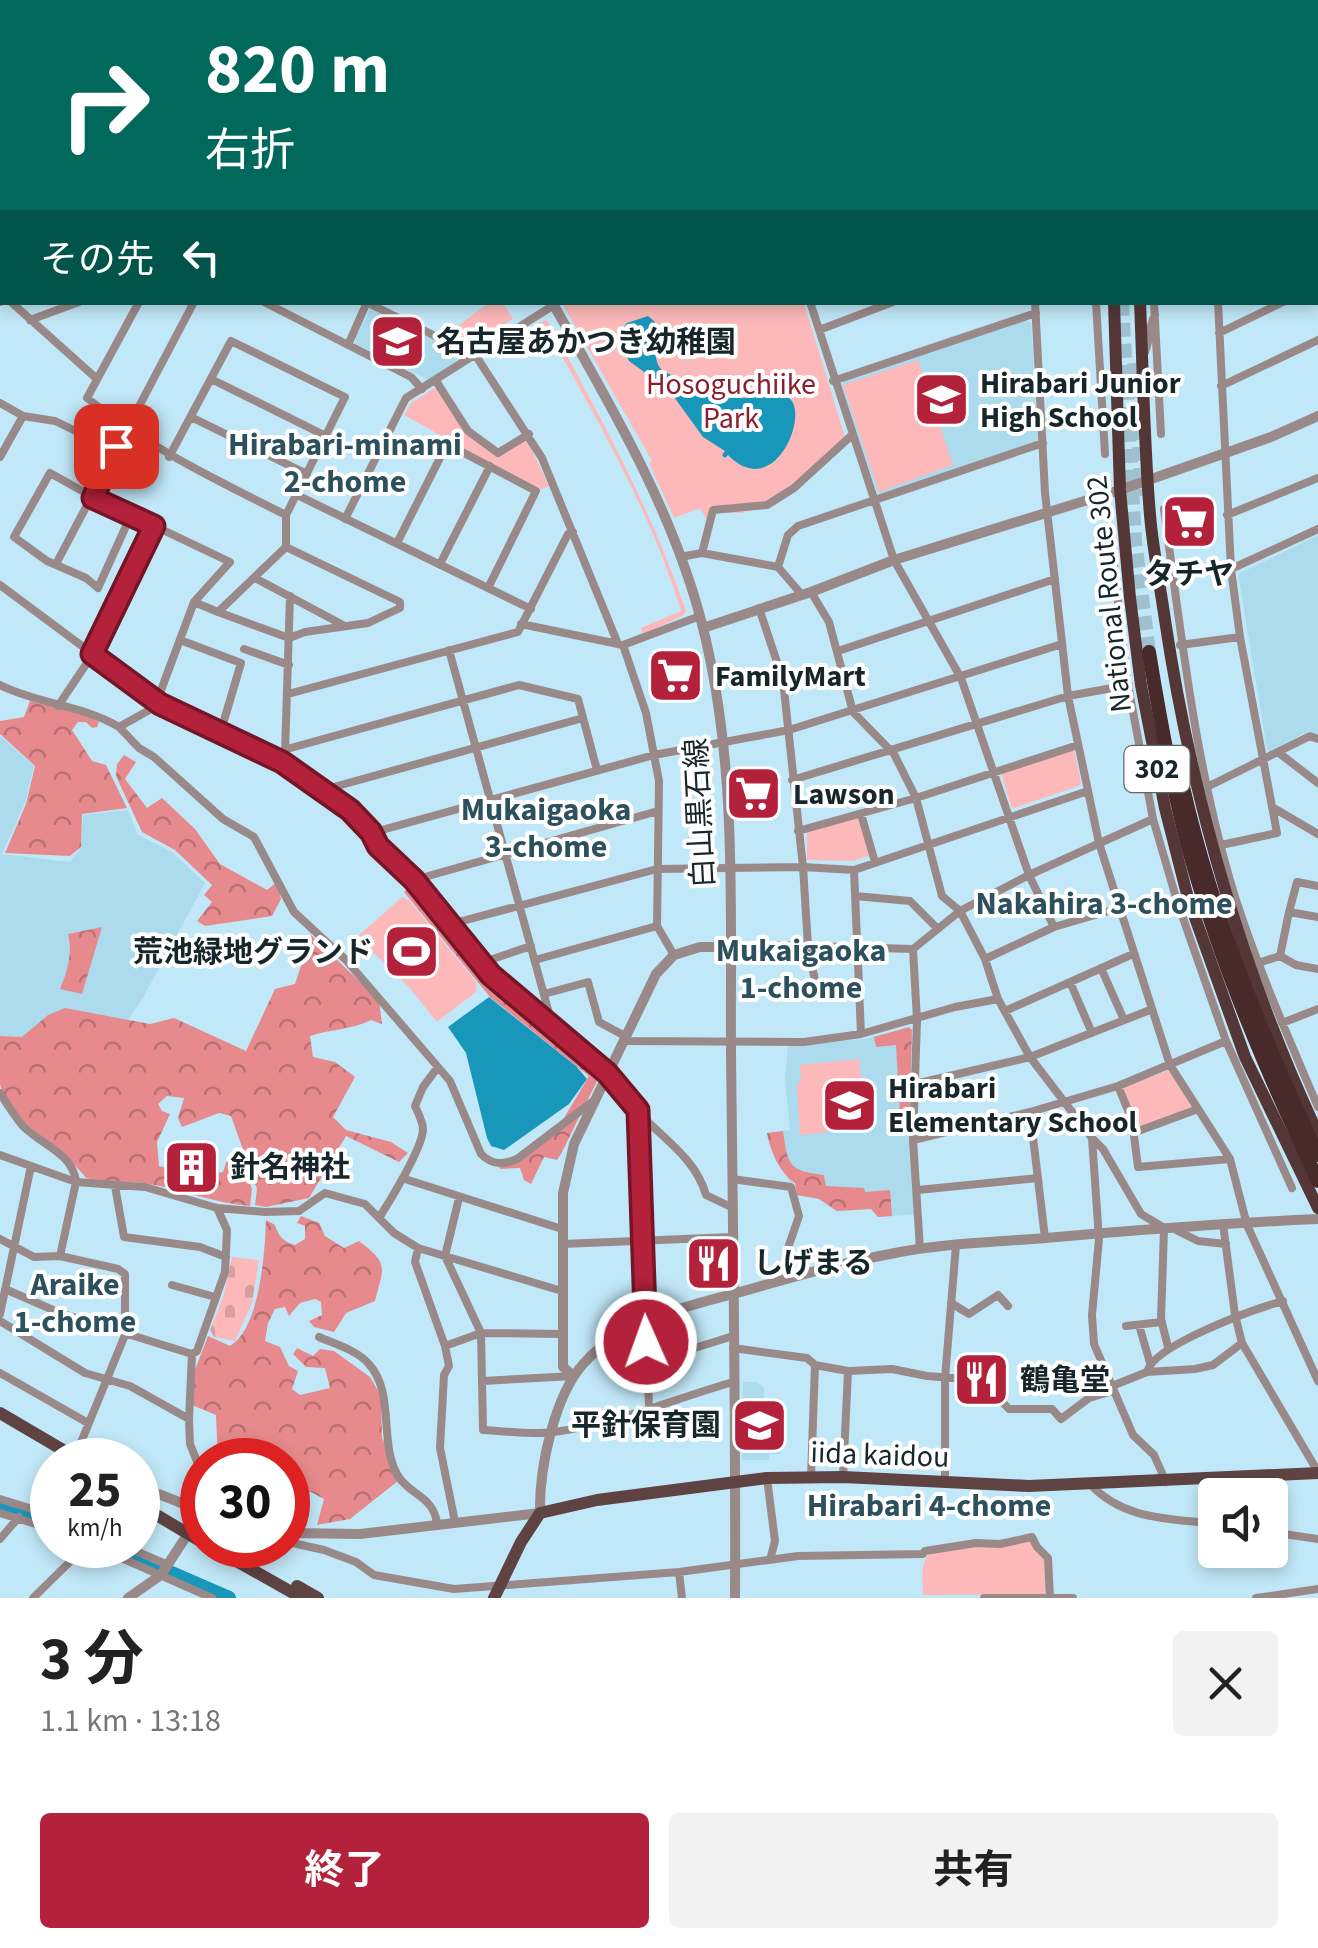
<!DOCTYPE html>
<html lang="ja">
<meta charset="utf-8">
<style>
:root{--surface:#fff;--page:#f2f2f2;--text:#222;--muted:#767676;--accent:#b4213b}
body{margin:0;font-family:"Source Sans 3","Noto Sans JP",sans-serif;background:var(--page);color:var(--text);height:100vh;display:flex;flex-direction:column;font-size:38px;white-space:nowrap}
*{box-sizing:border-box;margin:0}
p{font-size:32px;color:var(--muted)}
.icon{flex:none;width:55px;height:55px;fill:none;stroke:currentColor;stroke-width:2;stroke-linecap:round;stroke-linejoin:round}
.map{position:relative;height:1598px;overflow:hidden}
.panel{display:flex;flex-direction:column;background:var(--surface);flex:1}
.panel>*{flex:none}
.guide{position:absolute;left:0px;top:0px;width:1320px;height:305px;box-shadow:0 5px 15px #0003;background:#00695c;color:#fff;overflow:hidden}
.buttons{position:absolute;left:1198px;top:1478px;display:grid;gap:20px}
.buttons a{display:grid;place-items:center;width:90px;height:90px;border-radius:10px;background:var(--surface);box-shadow:0 5px 15px #0003;font-size:50px}
.speed{position:absolute;left:30px;top:1438px;display:flex;gap:20px;font-size:50px;font-weight:700;text-align:center}
.speed>*{display:grid;place-content:center;width:130px;height:130px;border-radius:50%;background:var(--surface);box-shadow:0 5px 15px #0003;line-height:1}
.speed small{font-size:25px;font-weight:400}
.speed .limit{border:15px solid #d22;background:#fff;color:#111}
.pin{position:absolute;display:grid;place-items:center;width:85px;height:85px;color:#fff;margin:-42px;border-radius:20px;box-shadow:0 5px 15px #0006}
.me{position:absolute;width:110px;margin:-55px;rotate:358deg;stroke-linejoin:round;filter:drop-shadow(0 0 8px #0008)}
.turn{display:flex;align-items:center;gap:35px;height:210px;padding:0 40px;font-size:45px}
.turn .icon{width:130px;height:130px;stroke-width:2.5}
.turn b{display:block;font-size:70px;line-height:85px}
.then{display:flex;align-items:center;height:95px;padding:0 40px;background:#0003;gap:20px;font-size:38px}
.round{display:grid;place-items:center;flex:none;width:105px;height:105px;border-radius:10px;background:var(--page)}
.headline{display:flex;align-items:center;justify-content:space-between;height:170px;padding:0 40px}
h1{font-size:60px;font-weight:700;line-height:75px}
.button{display:flex;gap:20px;margin-top:auto;padding:20px 40px}
.button a{flex:1;height:115px;border-radius:10px;background:var(--accent);color:#fff;font-size:40px;font-weight:700;line-height:115px;text-align:center}
.button a+a{background:var(--page);color:var(--text)}
.map>svg:first-child{display:block}
.built{fill:#addbee}
.green{fill:#fdb9ba}
.forest{fill:url(#forest-crowns)}
.cemetery{fill:url(#cemetery-stones)}
.water{fill:#1897bb}
.lines{fill:none;stroke-linecap:round;stroke-linejoin:round}
.river{stroke:#1897bb;stroke-width:14}
.motorway-tunnel{stroke:#9fc1cf;stroke-width:14;stroke-dasharray:14 7;stroke-linecap:butt}
.minor{stroke:#9a8989;stroke-width:8}
.tertiary{stroke:#9a8989;stroke-width:10}
.primary{stroke:#5f4343;stroke-width:12}
.trunk{stroke:#543637;stroke-width:12}
.motorway{stroke:#492a2b;stroke-width:14}
.route-casing{stroke:#751526;stroke-width:25}
.route{stroke:#b4213b;stroke-width:18}
.labels{text-anchor:middle;dominant-baseline:central;stroke-width:8;stroke-linejoin:round;paint-order:stroke}
.shield{fill:#fff;stroke:#5c676b;stroke-width:2.5}
.shield-label{font-size:28px;font-weight:bold;fill:#16262b}
.poi-label{font-size:30px;font-weight:bold;fill:#16262b;stroke:#fff;text-anchor:start}
.park-label{font-size:30px;fill:#8a1d2e;stroke:#fff}
.street-label{font-size:30px;fill:#16262b;stroke:#fff}
.neighbourhood-label{font-size:32px;font-weight:bold;fill:#2d505d;stroke:#fff}
</style>
<div class="map">
<svg width="1318" height="1598" viewBox="0 0 1318 1598">
<defs>
<pattern id="forest-crowns" width="20" height="18" patternUnits="userSpaceOnUse" patternTransform="scale(2.5)"><rect width="20" height="18" fill="#e68a8d"/><path d="M2 6a3 3 0 1 1 6 0M12 15a3 3 0 1 1 6 0" fill="none" stroke="#b97173"/></pattern>
<pattern id="cemetery-stones" width="16" height="16" patternUnits="userSpaceOnUse" patternTransform="scale(2.5)"><rect width="16" height="16" fill="#fdb9ba"/><path d="M2 7V4a2 2 0 0 1 4 0v3zM10 15v-3a2 2 0 0 1 4 0v3z" fill="#d89fa0"/></pattern>
</defs>
<rect width="100%" height="100%" fill="#c1e8f8"/>
<path class="built" d="M371,308L464,355L463,358L429,380L356,344L355,339Z
M1026,320L1031,323L1038,441L881,494L877,492L841,385L844,381Z
M1318,535V734L1309,731L1270,751L1267,749L1238,574Z
M0,736L34,766L25,803L2,854L70,862L81,848L83,815L128,810L137,834L173,853L205,883L144,996L112,1045L0,1042Z
M909,1027L912,1030L909,1135L916,1214L878,1217L871,1209L837,1211L819,1199L797,1195L795,1183L790,1182L772,1151L767,1133L790,1130L785,1079L788,1044L866,1039Z
M743,1382H757L764,1388V1414L777,1415L781,1454H770L769,1460H742Z"/>
<path class="green" d="M489,303H503L513,319L504,324L505,327L473,350L450,338L455,328Z
M562,303H804L845,437L796,482L767,500L742,513H710L707,520L700,508L674,518L649,463L652,461Z
M545,320L548,321C600,416 651,508 686,611L684,615L643,634L641,628L681,611C652,514 597,419 546,328L523,340L520,335Z
M918,360L953,465L879,492L843,385Z
M435,388L439,389L467,433L498,456L524,440L528,442L549,486L539,490L404,415L411,403Z
M1071,749L1074,750L1081,783L1079,786L1014,808L1011,806L1001,772Z
M857,818L861,820L869,856L853,861L807,860V832Z
M402,897L409,900L476,982V992L437,1022L409,987L357,937Z
M859,1059L866,1128L800,1135L797,1085L801,1080L800,1065Z
M1169,1070L1192,1107L1137,1129L1122,1088Z
M1031,1540L1046,1558L1048,1590L1045,1594L923,1595C923,1580 919,1561 932,1551Z"/>
<path class="forest" d="M30,701L91,716L99,722L97,727L92,728L86,722H78L72,730L92,761L106,765L127,808L82,814L81,847L70,856L5,853L26,804L35,766L0,734V721L24,717Z
M124,755L136,762L125,779L147,808L162,798L195,829L220,864L267,890L277,882L281,899L272,916L205,926L197,921L212,902L204,895L212,885L175,850L142,832L116,776L117,764Z
M410,886L488,981L595,1070L597,1081L561,1154L557,1160L544,1157L531,1184L524,1180L520,1168L500,1169L499,1166L554,1135L589,1076L490,997L404,892Z
M102,927L82,994L60,989C67,972 73,953 68,934Z
M311,935L379,1000L382,1024L371,1020C352,1030 330,1029 310,1036L313,1057L335,1062L355,1077L333,1117L346,1130L391,1142L408,1153L399,1162L346,1136L309,1198L266,1207L255,1205L257,1189L231,1116L219,1113L182,1127L178,1118L184,1098L167,1096L158,1104L162,1111L170,1114L157,1142L159,1166L180,1171L179,1185L213,1191L216,1173L223,1172L227,1160L239,1156L252,1189L250,1206C214,1203 184,1190 149,1184C128,1180 107,1183 86,1178C64,1147 9,1123 0,1084C0,1070 0,1051 0,1036L22,1037L48,1015L65,1008L150,1024L174,1018L246,1051L275,989L295,984Z
M909,1027L912,1030L909,1135L901,1131L896,1045L876,1047L874,1037Z
M783,1131C788,1165 788,1171 824,1175L826,1186L864,1188L865,1192L890,1190L892,1216L878,1217L871,1209L837,1211L819,1199L797,1195L795,1183C780,1173 770,1151 767,1133Z
M301,1216L319,1223L325,1236L344,1248L359,1241C389,1264 384,1266 375,1301L346,1313L334,1332L314,1327L309,1321L322,1315L321,1302L315,1299L300,1303L289,1316L285,1307L275,1309L268,1323L265,1341L280,1347L289,1366L298,1371L292,1389L300,1395L330,1388L325,1368L306,1367L293,1354L297,1348L313,1356L320,1349L334,1351L370,1377L381,1396L382,1438L403,1477L350,1519L317,1525L324,1499L311,1492L290,1494L288,1497V1460H218L216,1415L192,1405L195,1370L208,1336L230,1346C260,1328 265,1252 266,1220L275,1225C278,1236 284,1242 295,1245L305,1239V1226L297,1223Z"/>
<path class="cemetery" d="M232,1257L259,1260L252,1303L235,1341L214,1337L210,1330L223,1298Z"/>
<path class="water" d="M648,316L655,322C656,336 652,356 660,368C665,376 734,399 745,398C759,398 778,388 790,399C809,416 774,502 728,455L725,458L722,455L725,451L703,437L669,390L629,361L620,340V332L627,323Z
M489,997L576,1066L587,1079L569,1104L504,1150L491,1146L487,1138L466,1053L448,1027Z"/>
<g class="lines">
<path class="river" d="M0,1505L52,1521
M107,1545L229,1598"/>
<path class="motorway-tunnel" d="M1104,0L1105,2
M1114,0V2
M1122,302L1135,541L1149,652
M1134,363L1142,496"/>
<path class="minor" d="M466,0L468,2
M552,0L555,2
M764,0L767,2
M958,0V2
M1019,0V2
M1079,0V2
M1136,0V2
M1200,0V2
M245,2L246,0
M566,2L568,0
M632,2L633,0
M692,2L694,0
M939,2L941,0
M1318,43V44
M0,123L2,122
M1318,155V156
M0,175L2,174
M0,220L2,219
M0,267L2,266
M11,302L97,379
M139,302L87,398C149,448 216,480 286,515L345,397L231,341L169,457
M264,302L411,377L422,389
M810,302L894,560L961,678L1029,875L1054,927
M1035,302L1045,493L1068,696L1099,843L1170,1065L1230,1159L1247,1225L1318,1381
M1096,302L1105,454
M1154,302L1161,434
M1218,302L1231,569L1240,637L1277,833L1221,845
M368,303L476,356L542,458L618,644
M30,320L79,302
M819,330L893,302
M1219,333L1283,302
M348,345L367,302
M1143,356C1151,344 1147,329 1155,315
M211,379L326,436
M436,381L468,431L498,453L529,434
M833,381L1036,313
M1221,386L1318,340
M0,403L23,416L55,421L115,450
M191,417L307,474
M0,457L23,416
M297,495L531,609
M1164,509C1182,641 1196,772 1236,900C1259,971 1289,1039 1318,1107
M131,515L98,588L86,578L47,561L14,537L50,473L93,497L100,500L230,562L194,602
M1227,515L1318,478
M345,519L406,398L554,305
M1110,528L1126,674L1153,819L1177,901L1226,1041L1292,1188
M397,543L447,444L536,491L488,588
M702,553L713,510L767,505L794,488L852,435
M680,557L702,553L778,567L802,595
M56,564L194,302
M440,564L490,466
M778,567L788,535L798,526L1043,443
M1231,569L1318,529
M255,578L343,625
M0,585L160,704L282,762L350,809L378,845L414,880L491,975L607,1073L637,1110L638,1122H648C671,1144 697,1163 706,1195L733,1208
M811,592L829,622L853,712L894,754L916,798L942,896L960,911L985,959L998,999L1030,1057L1092,1138L1099,1239L1092,1315L1094,1344L1133,1435L1154,1455L1166,1482
M759,608L783,680L803,867L808,946L818,995L859,996
M218,612L289,638L305,632L368,623L400,608V602L286,547
M521,624L623,645L700,616
M180,640L241,663L220,734
M623,645L646,713L659,781L657,926L674,955
M1180,645L1240,637
M244,649L289,665
M449,650L549,1013L550,1026
M838,651L1055,579
M0,685C38,704 82,705 119,727L160,704
M288,694L518,632L568,534L573,532
M157,701L194,602L218,612L286,547V515
M58,706L93,654L154,525
M119,727L139,748L154,757L223,819L254,837L294,912L346,960L450,1081L481,1154C492,1165 503,1165 517,1159L592,1102
M287,749L519,685L578,699L597,770
M285,753L290,596
M1279,753L1318,783
M792,780L1068,696L1129,685
M1207,787L1310,736L1318,739
M323,790L583,718
M1272,807L1318,834
M861,814L875,862
M798,831L916,798L1078,745
M371,833L654,755L789,730L1062,644
M854,870L861,1034
M414,880L658,811
M855,896L910,901L938,929
M1289,912L1297,882L1318,886
M451,924L657,869L803,867L854,870L1088,791
M808,946L913,949L960,911L1029,875L1153,819
M913,949L917,1020L913,1140L920,1249
M1280,956L1296,965L1318,969
M985,959L1054,927L1119,908
M535,960L657,926
M481,963L531,946
M1258,963L1280,956L1289,912L1318,917
M1101,968L1124,1020
M1070,982L1092,1033
M544,994L588,982L599,1022L625,1036
M1005,1011L1133,954
M1282,1023L1318,1009
M623,1041L804,1042L861,1034L955,1007L998,999
M915,1084L1030,1057L1150,1010
M1118,1086L1132,1120L1138,1167L1230,1159
M0,1093C7,1104 14,1116 23,1126C41,1145 73,1153 76,1182L145,1187L217,1208L265,1212L299,1211L325,1193L365,1204L394,1233L418,1248L562,1291
M1030,1112L1045,1238
M638,1122L649,1407
M1133,1133L1198,1109
M1092,1138L1103,1149L1141,1214L1166,1229
M913,1140L1030,1112L1118,1086L1226,1041
M0,1155L76,1182L60,1256
M405,1179L562,1229
M732,1179L791,1187L799,1216L788,1248L790,1277
M115,1186L124,1237L200,1247L226,1257
M918,1190L1038,1178
M459,1198L445,1256L481,1333L562,1334
M379,1218C390,1201 423,1147 423,1129C423,1122 418,1113 415,1106L423,1087L438,1067
M1223,1224L1235,1315L1242,1343L1318,1472
M1164,1229L1161,1319L1168,1347
M1174,1229L1198,1241L1226,1244
M0,1239L34,1257L60,1256L118,1269L125,1274V1335L75,1457
M562,1244L732,1237
M418,1248L415,1262L445,1346L481,1333L483,1430C506,1431 531,1435 554,1432C616,1424 674,1399 733,1382
M172,1285L215,1297
M5,1289L60,1313L192,1354
M951,1303L969,1314L998,1295L1008,1306
M0,1314L31,1166
M0,1321L85,1373L130,1386L189,1419L190,1444L202,1474
M1139,1325L1150,1363
M1126,1326L1162,1322
M319,1337C335,1344 356,1350 368,1363C396,1393 378,1442 398,1476C411,1496 433,1496 437,1523
M445,1346L449,1366L444,1375L440,1448L455,1522
M733,1348L807,1358L815,1365L848,1371L843,1477
M647,1363L733,1336
M848,1371L892,1369L927,1376L967,1379L985,1384L1009,1409H1052L1061,1419L1089,1398L1113,1391
M1147,1372C1153,1345 1255,1309 1283,1301
M0,1373L88,1423
M482,1381L574,1376
M1112,1386L1147,1372L1195,1369L1213,1365L1242,1343
M189,1419L192,1354L197,1351L225,1272L227,1230L217,1208
M811,1477L815,1365
M767,1478L775,1541L770,1560
M945,1482V1378L956,1245
M1091,1485C1125,1521 1171,1518 1215,1524
M0,1499L52,1515
M0,1513L52,1529
M1270,1532L1318,1539
M0,1539L19,1517
M288,1542L324,1550L356,1562L374,1575L454,1589L679,1572L798,1556L923,1554L925,1551L976,1543L1000,1544L1032,1537L1037,1547L1048,1558L1050,1598
M92,1545L212,1598
M122,1545L168,1565
M679,1572L682,1598
M33,1598L87,1545
M984,1598H1073
M1256,1598L1318,1589"/>
<path class="tertiary" d="M376,0L378,2
M865,2L866,0
M0,301L2,300
M552,302C610,404 673,510 702,624C738,764 730,910 731,1053C733,1235 736,1416 735,1598
M703,628L811,592L894,560L1120,490L1271,437L1318,416
M574,1376L563,1367V1193L574,1144L656,974L674,955L700,947L808,946
M138,1486L202,1511
M288,1533L360,1534L540,1513C539,1469 554,1396 584,1363C622,1321 681,1308 733,1294C787,1279 840,1263 895,1253C944,1243 996,1242 1046,1238C1136,1230 1227,1223 1318,1219
M128,1598L161,1575L193,1526"/>
<path class="primary" d="M0,1413L80,1460
M138,1504L202,1542
M208,1545L302,1598
M297,1586L318,1598
M494,1598L521,1542L540,1513L597,1500L767,1478L843,1477L1029,1486L1318,1473"/>
<path class="trunk" d="M1098,0V2
M1121,0V2
M1114,302L1120,490L1130,598L1141,685L1165,808L1188,898L1245,1057L1318,1208
M1140,302C1143,373 1144,444 1150,515C1153,550 1160,585 1165,620C1192,800 1241,969 1318,1134"/>
<path class="motorway" d="M1149,652C1160,720 1172,788 1190,854C1222,968 1268,1075 1318,1181
M1177,759C1205,898 1258,1028 1318,1155"/>
</g>
<g class="lines">
<defs>
<path id="route" d="M116,446L93,498L154,526L92,654L160,704L282,762L350,810L371,832L378,846L414,880L491,975L607,1073L638,1110L646,1342"/>
</defs>
<use href="#route" class="route-casing"/>
<use href="#route" class="route"/>
</g>
<defs>
<symbol id="school-square" viewBox="-11 -11 22 22"><rect x="-9" y="-9" width="18" height="18" rx="4" fill="#b4213b" stroke="#fff"/><path d="M0-5L7-2L0 1L-7-2ZM-4 1L0 2.5L4 1V4Q0 6-4 4Z" fill="#fff"/></symbol>
<symbol id="supermarket-square" viewBox="-11 -11 22 22"><rect x="-9" y="-9" width="18" height="18" rx="4" fill="#b4213b" stroke="#fff"/><path d="M-6-5.5h2.5l.6 2H6L4.5 2H-2.5L-4.4-4H-6ZM-1.5 3.2a1.3 1.3 0 1 0 .1 0ZM3 3.2a1.3 1.3 0 1 0 .1 0Z" fill="#fff"/></symbol>
<symbol id="stadium-square" viewBox="-11 -11 22 22"><rect x="-9" y="-9" width="18" height="18" rx="4" fill="#b4213b" stroke="#fff"/><path d="M0-5a6.5 5 0 1 0 0 10a6.5 5 0 1 0 0-10ZM-3.5-1.8h7v3.6h-7Z" fill="#fff"/></symbol>
<symbol id="building-square" viewBox="-11 -11 22 22"><rect x="-9" y="-9" width="18" height="18" rx="4" fill="#b4213b" stroke="#fff"/><path d="M-4-6H4V6H1V3H-1V6H-4ZM-2.5-4.3h1.7v1.8h-1.7ZM.8-4.3h1.7v1.8H.8ZM-2.5-1h1.7V.8h-1.7ZM.8-1h1.7V.8H.8Z" fill="#fff"/></symbol>
<symbol id="restaurant-square" viewBox="-11 -11 22 22"><rect x="-9" y="-9" width="18" height="18" rx="4" fill="#b4213b" stroke="#fff"/><path d="M-5-6h1v4h1v-4h1v4h1v-4h1v5L-1.5 .5V6h-2V.5L-5-1ZM5-6V6H3V1.5H1.5Q1.5-4 5-6Z" fill="#fff"/></symbol>
</defs>
<g fill-rule="evenodd">
<use href="#school-square" x="366" y="310" width="63" height="63"/>
<use href="#school-square" x="910" y="368" width="63" height="63"/>
<use href="#supermarket-square" x="1158" y="490" width="63" height="63"/>
<use href="#supermarket-square" x="644" y="644" width="63" height="63"/>
<use href="#supermarket-square" x="722" y="762" width="63" height="63"/>
<use href="#stadium-square" x="380" y="920" width="63" height="63"/>
<use href="#school-square" x="818" y="1074" width="63" height="63"/>
<use href="#building-square" x="160" y="1136" width="63" height="63"/>
<use href="#restaurant-square" x="682" y="1232" width="63" height="63"/>
<use href="#restaurant-square" x="950" y="1348" width="63" height="63"/>
<use href="#school-square" x="728" y="1394" width="63" height="63"/>
</g>
<g class="labels">
<rect class="shield" x="1124.5" y="746" width="65" height="46" rx="8"/>
<g class="shield-label">
<text x="1157" y="769">302</text>
</g>
<g class="poi-label">
<text x="436" y="342">名古屋あかつき幼稚園</text>
<text x="980" y="383">Hirabari Junior<tspan x="980" dy="34">High School</tspan></text>
<text x="1189" y="574" text-anchor="middle">タチヤ</text>
<text x="715" y="676">FamilyMart</text>
<text x="793" y="794">Lawson</text>
<text x="373" y="952" text-anchor="end">荒池緑地グランド</text>
<text x="888" y="1088">Hirabari<tspan x="888" dy="34">Elementary School</tspan></text>
<text x="230" y="1167">針名神社</text>
<text x="753" y="1263">しげまる</text>
<text x="1020" y="1380">鶴亀堂</text>
<text x="721" y="1425" text-anchor="end">平針保育園</text>
</g>
<g class="park-label">
<text x="731" y="384">Hosoguchiike<tspan x="731" dy="34">Park</tspan></text>
</g>
<g class="street-label">
<text transform="translate(1109 594) rotate(-96)">National Route 302</text>
<text transform="translate(700 813) rotate(-93)">白山黒石線</text>
<text transform="translate(880 1455) rotate(2)">iida kaidou</text>
</g>
<g class="neighbourhood-label">
<text x="345" y="445">Hirabari-minami<tspan x="345" dy="37">2-chome</tspan></text>
<text x="546" y="810">Mukaigaoka<tspan x="546" dy="37">3-chome</tspan></text>
<text x="1104" y="904">Nakahira 3-chome</text>
<text x="801" y="951">Mukaigaoka<tspan x="801" dy="37">1-chome</tspan></text>
<text x="75" y="1285">Araike<tspan x="75" dy="37">1-chome</tspan></text>
<text x="929" y="1506">Hirabari 4-chome</text>
</g>
</g>
</svg>
<div class="buttons">
<a><svg class="icon" aria-label="sound" viewBox="0 0 24 24"><path d="M4 9h4l5-4v14l-5-4H4zM17 9q2 3 0 6"/></svg></a>
</div>
<div class="speed"><div>25<small>km/h</small></div><div class="limit">30</div></div>
<div class="pin" style="left:116px;top:446px;background:#d93025"><svg class="icon" aria-label="arrive" viewBox="0 0 24 24"><path d="M6 21V4h12l-3 4 3 4H6"/></svg></div>
<svg class="me" style="left:646px;top:1342px" viewBox="-20 -20 40 40"><circle r="17" fill="#b4213b" stroke="#fff" stroke-width="3"/><path d="M0-11L8 9 0 5-8 9z" fill="#fff"/></svg>
<div class="guide">
<div class="turn"><svg class="icon" aria-label="right" viewBox="0 0 24 24"><path d="M7 20v-9h11M14 6l5 5-5 5"/></svg><div><b>820 m</b>右折</div></div>
<div class="then">その先<svg class="icon" aria-label="left" viewBox="0 0 24 24"><path d="M17 20v-9H6M10 6l-5 5 5 5"/></svg></div>
</div>
</div>
<section class="panel">
<div class="headline"><div><h1>3 分</h1><p>1.1 km · 13:18</p></div><a class="round"><svg class="icon" aria-label="close" viewBox="0 0 24 24"><path d="M6 6l12 12M18 6L6 18"/></svg></a></div>
<div class="button"><a>終了</a><a>共有</a></div>
</section>
